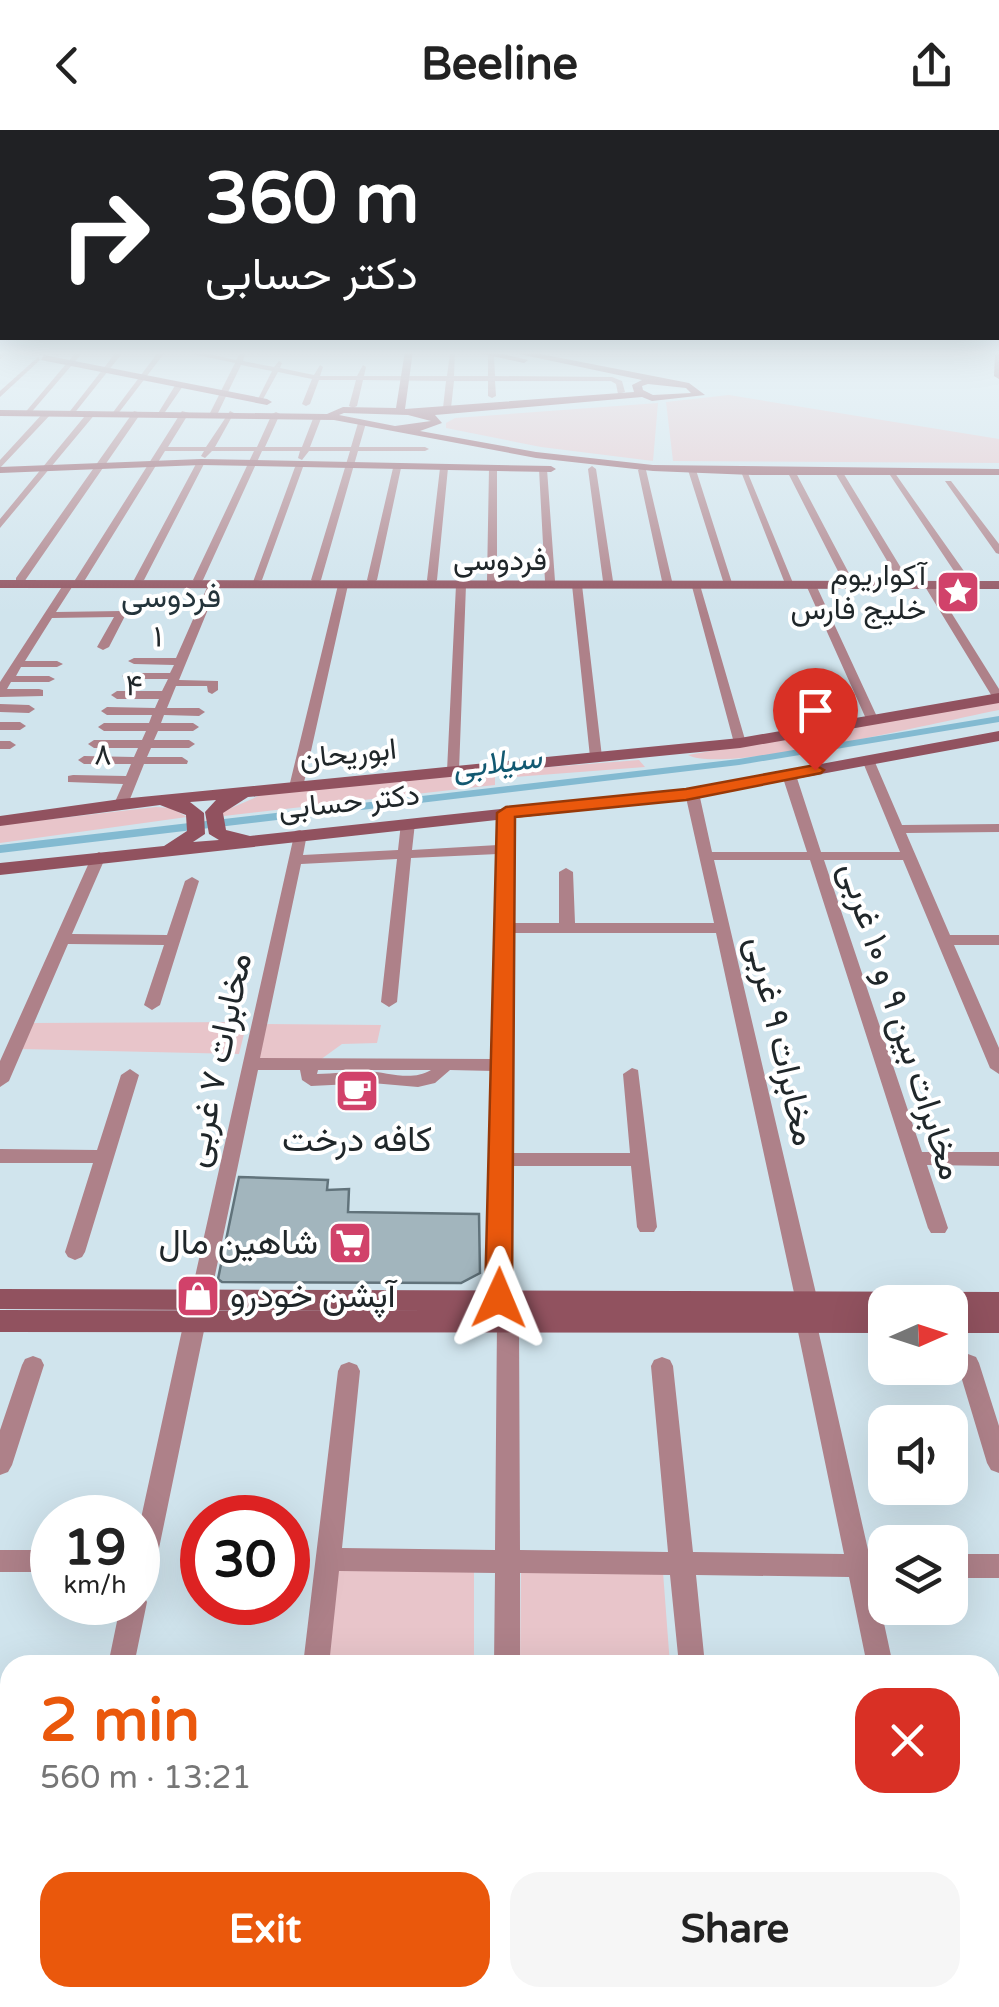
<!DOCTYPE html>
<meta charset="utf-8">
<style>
:root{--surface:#fff;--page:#f6f6f6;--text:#222;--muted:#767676;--accent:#ea580c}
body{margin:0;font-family:"Varela Round",Vazirmatn,sans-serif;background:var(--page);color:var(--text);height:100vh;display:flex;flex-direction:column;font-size:38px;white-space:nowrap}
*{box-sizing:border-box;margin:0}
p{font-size:32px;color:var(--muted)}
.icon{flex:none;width:55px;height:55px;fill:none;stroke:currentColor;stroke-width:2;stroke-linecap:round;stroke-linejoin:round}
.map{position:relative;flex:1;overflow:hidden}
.side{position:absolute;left:0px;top:1525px;width:1000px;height:352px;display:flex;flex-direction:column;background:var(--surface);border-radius:30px 30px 0 0;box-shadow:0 10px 40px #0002}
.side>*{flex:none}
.hud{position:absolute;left:0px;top:0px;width:1000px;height:210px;box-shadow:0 10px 40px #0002;background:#202124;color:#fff;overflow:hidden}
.needle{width:65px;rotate:87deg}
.buttons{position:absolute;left:868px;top:1155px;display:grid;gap:20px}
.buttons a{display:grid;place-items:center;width:100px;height:100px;border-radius:20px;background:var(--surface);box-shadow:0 10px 40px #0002;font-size:50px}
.speed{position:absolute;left:30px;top:1365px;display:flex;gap:20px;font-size:50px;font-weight:700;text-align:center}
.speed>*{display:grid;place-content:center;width:130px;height:130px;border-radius:50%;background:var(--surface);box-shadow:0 10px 40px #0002;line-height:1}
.speed small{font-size:25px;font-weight:400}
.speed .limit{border:15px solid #d22;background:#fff;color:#111}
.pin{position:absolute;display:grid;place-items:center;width:85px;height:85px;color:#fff;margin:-102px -42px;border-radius:50% 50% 50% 0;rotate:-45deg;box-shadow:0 0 10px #0007}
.pin .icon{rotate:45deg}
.me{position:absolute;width:110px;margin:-55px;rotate:1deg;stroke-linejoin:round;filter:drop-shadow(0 0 8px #0008)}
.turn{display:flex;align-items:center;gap:35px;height:210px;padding:0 40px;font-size:45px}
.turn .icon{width:130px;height:130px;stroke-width:2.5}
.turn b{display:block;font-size:70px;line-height:85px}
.round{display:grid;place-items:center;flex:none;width:105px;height:105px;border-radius:30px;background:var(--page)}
.head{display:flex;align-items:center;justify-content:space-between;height:170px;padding:0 40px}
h1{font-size:60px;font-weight:700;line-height:75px;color:var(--accent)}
.action{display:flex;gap:20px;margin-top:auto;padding:20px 40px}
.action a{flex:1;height:115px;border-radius:30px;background:var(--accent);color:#fff;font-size:40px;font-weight:700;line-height:115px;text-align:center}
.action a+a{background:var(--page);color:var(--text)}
header{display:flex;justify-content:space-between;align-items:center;height:130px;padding:0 40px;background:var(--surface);font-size:45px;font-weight:700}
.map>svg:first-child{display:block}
.green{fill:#e8c5ca}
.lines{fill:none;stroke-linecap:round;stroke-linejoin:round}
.canal{fill:#83bad1;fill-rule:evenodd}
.building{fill:#a2b5bd;stroke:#61737b;stroke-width:2.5}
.street{fill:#ae8189;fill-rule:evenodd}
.secondary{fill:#91525f;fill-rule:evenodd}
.route{fill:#ea580c;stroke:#983908;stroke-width:2.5}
.labels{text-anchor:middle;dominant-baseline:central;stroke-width:8;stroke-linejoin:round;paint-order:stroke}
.far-street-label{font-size:30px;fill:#20272a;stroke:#fff}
.far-poi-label{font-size:30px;fill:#20272a;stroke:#fff;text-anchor:end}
.far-neighbourhood-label{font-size:32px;fill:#24343b;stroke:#fff}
.far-water-label{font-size:32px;font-style:italic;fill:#125971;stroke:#fff}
.street-label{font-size:35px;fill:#20272a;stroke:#fff}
.poi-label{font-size:35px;fill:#20272a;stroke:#fff}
</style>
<header><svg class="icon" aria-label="back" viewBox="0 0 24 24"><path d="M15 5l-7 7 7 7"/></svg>Beeline<svg class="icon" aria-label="share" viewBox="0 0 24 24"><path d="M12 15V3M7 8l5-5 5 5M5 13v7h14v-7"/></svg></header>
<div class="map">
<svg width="999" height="1877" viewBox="0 0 999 1877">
<rect width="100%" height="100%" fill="#d0e4ed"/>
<path class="green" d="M729,265L999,309V333L673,331L666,272Z
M658,273L653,331L541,317L446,298V293L455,288Z
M999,571V580C946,590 724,645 688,625Z
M639,630L645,637L501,648L499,641Z
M495,641V655L224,686L222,682L261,665Z
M156,677L171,678L187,687L0,713V695Z
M247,892L239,924L20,919L31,893Z
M264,894L381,895L377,913L342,914L320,930L259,929Z
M521,1439L663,1442L670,1535L520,1531Z
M474,1440V1530L328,1531L336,1441Z
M511,1868H928L930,1877H511Z"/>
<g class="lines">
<path class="canal" d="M999,586V592L739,635L0,723V715L739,629Z"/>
</g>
<path class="building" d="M239,1047L328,1050L327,1060L349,1059L348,1082L479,1084L480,1143L461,1153L222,1152L218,1149Z"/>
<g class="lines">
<path class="street" d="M2,221H9L0,229V223Z
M55,221H62L57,226L54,224Z
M77,221H84L29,285H23Z
M117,221H124L73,285H67Z
M159,221H166L117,285H111Z
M178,221H194L236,230L241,221L412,222L245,224L243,231L274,237L279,231L282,233L280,238L314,245L320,235L323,237L320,246H357L363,235L366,237L364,246H447L450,223L455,221L454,246H488V225L491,223L494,225L495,246L612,247L622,251L625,262L618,264L616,254L611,251H495L496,266L492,268L488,266V251H454L451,278L447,280L443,278L446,251L363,250L357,276L353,278L349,276L356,250H319L310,274L306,276L302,274L312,249L278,242L262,271L258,269L272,241L241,235L218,283L214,285L210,283L235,233Z
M534,221H541L542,224L537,225Z
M38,227L40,230L0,267V261Z
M176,254L183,256L163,285H157Z
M45,281L52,283L0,338V330Z
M89,281L96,283L0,398V389Z
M134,281L141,283L24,452H16V448Z
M182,281L189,283L168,317H206L230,281L234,283L215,317H257L272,284L276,282L280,284L265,317H302L314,286L318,284L322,286L310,317H351L358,293L362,291L366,293L359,317H425L429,319L425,321H358L321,450L316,453L311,450L350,321H309L302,330L298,328L300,321H262L203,450L198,453L193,450L254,321H212L205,328L201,326L204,321H165L85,450L76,452L75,450Z
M201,330L205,332L144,450L135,452L134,450L197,332Z
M299,334L303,337L262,450L253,452L295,337Z
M397,335L401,338L377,450L372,453L367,450L393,338Z
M444,335L448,338L437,450L432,453L427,450L440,338Z
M493,335L497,338V451L492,454L487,451L489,338Z
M543,336L547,339L555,451L550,454L545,451L539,339Z
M592,336L596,339L613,451L608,454L603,451L588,339Z
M642,337L646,340L672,451L667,454L662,451L638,340Z
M692,337L696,340L732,453L723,451L688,340Z
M791,338L795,341L853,451L852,453L843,451L787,341Z
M838,338L842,341L909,451L908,453L899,451L834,341Z
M740,339L747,341L793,453L784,451Z
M886,339H892L971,451L970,453H962Z
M945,351H951L999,414V424L996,423Z
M65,452L74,454L56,482L121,481L126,484L109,517L103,520L97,517L114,487L52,488L25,531H57L63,534L57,537H21L16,546H49L55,549L49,552H11L7,559H39L43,560V566L0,567V552Z
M343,452L348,455L303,657L296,661L289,657L338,455Z
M461,452L466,455L459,641L453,645L447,641L456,455Z
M577,452L582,455L602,627L596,631L590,627L572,455Z
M811,452L816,455L879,591L877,594L867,591L806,455Z
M929,452L934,455L999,559V572L993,568L924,455Z
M209,453L218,455L179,550L218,551V560L212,564L208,562L207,556H176L167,578H199L205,582L199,586L164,585L161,593H193L199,597L193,601H158L154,610H189L195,614L189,618H151L147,627H182L188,631L187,634H144L128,674L121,678L114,674L123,654L68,652V646L73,645L126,646L131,634H84L78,630L84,626L134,627L138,618H94L88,614L94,610H142L146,601H104L98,597L104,593H149L152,585H107L101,581L107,577L155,578L159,569H117L111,565L117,561H162L168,549H128L122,546L128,543H170L174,535L134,534L128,531L134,528H176Z
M691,453L700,455L746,613L744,616L734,613Z
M0,574L29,575L35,579L29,583L0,582Z
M0,592H20L26,596L20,600H0Z
M0,611H10L16,615L10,619H0Z
M868,626L874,630L902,695L999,694V702L906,703L950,805H999V815H954L999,918V944L990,938L903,730H824L922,1022H999V1036L927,1035L948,1098L945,1103H931L928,1098L810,730H714L818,1172L814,1178L807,1180L800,1178L796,1172L716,803H512L510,1023H630L623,944L632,938L638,940L657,1097L654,1102H640L637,1097L631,1036H510L509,1168L506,1174L499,1176L492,1174L489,1168L494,941L450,940L435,953L418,957L372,953L311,956L302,950L300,940H258L210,1169L207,1175L200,1177L193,1175L190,1169L295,701L300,700L307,704L303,725L398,720L401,693L408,689L415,693L412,720L498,715L499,683L506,679L513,683L512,793H559V742L566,738L573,742L575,793H714L685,663L687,660H697L699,663L712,722H807L782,645L789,641L796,645L821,722H900L862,630ZM498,724L494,929L260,928L301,734L397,729L381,872L389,877L397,872L411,728ZM318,940H431C411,952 388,942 366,941C350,941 334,944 317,944Z
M99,722L106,726L72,804L167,805L185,751L192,747L199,751L160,875L152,880L144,875L164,815L68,814L9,951L0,957V931L92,726Z
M130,939L139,945L85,1122L82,1127L75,1130L68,1127L65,1122L93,1033H0V1019L97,1020L121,945Z
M195,1183L203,1185L206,1191L151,1457L144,1466L147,1472L134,1535H108L121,1472H138V1402L184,1191L187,1185Z
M508,1183L516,1185L519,1191L520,1420L668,1422L651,1236L654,1230L662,1227L670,1230L673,1236L693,1422L844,1424L796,1192L799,1186L807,1184L815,1186L869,1424H885V1448L874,1447L893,1535H867L849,1447L696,1445L705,1535H679L670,1445L520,1443V1535H494L495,1443L339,1441L329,1535H303L338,1241L341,1235L349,1232L357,1235L360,1241L342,1418L495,1420L497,1191L500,1185Z
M968,1224L976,1227L979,1233L999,1296V1343L991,1340L987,1333L957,1233L960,1227Z
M33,1226L41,1229L44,1235L12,1335L8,1342L0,1345V1300L22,1235L25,1229Z
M0,1420H52V1442H0Z
M950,1424H999V1448H950Z
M990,1573H999V1601H990Z
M33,1868H65L63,1877H31Z
M490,1868H522V1877H490Z
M934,1868H966L968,1877H936Z"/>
<path class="secondary" d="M405,221H413L405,279L634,262L632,255L642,250L505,221H525L689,253L705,265L652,271L642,267L435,285L442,293L420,301L536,322L653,335L999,339V345H752L653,341L536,328L334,290L0,286V280L327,284L343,277L396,278ZM648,254L686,258L691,263L653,265L643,260L642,256ZM344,283L408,285L431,291L395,296L339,285Z
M469,221H490L528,230L524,233Z
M999,222V249L994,246L995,225Z
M44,225L267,269L272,272L267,275L41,230Z
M201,329L551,336L556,339L551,342L201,335L0,343V337Z
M0,450L999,451V459L0,458Z
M999,563V573L740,618L248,667L223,683L226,700L250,706L686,659L999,601V611L686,669L0,745V733L164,716L187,701L186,685L160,675L0,696V686L121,669L740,608ZM216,670L205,682L209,704L219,710L193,712L205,704L204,683L190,672Z
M0,1159L999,1162V1203H950V1172H885V1203L0,1202V1180L446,1181L0,1179Z"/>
</g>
<linearGradient id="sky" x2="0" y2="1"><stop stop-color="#7fb6df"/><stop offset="0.46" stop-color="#eaf3f7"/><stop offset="1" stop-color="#eaf3f7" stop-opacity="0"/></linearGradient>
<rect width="999" height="484" fill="url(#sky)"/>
<path class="route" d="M815,635L824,640L821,643L686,670L515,687L512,1168L508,1175L499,1178L489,1175L485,1168L497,683L506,677L686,659Z"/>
<defs>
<symbol id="sight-square" viewBox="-11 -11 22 22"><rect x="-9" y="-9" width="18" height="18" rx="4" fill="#d1426a" stroke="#fff"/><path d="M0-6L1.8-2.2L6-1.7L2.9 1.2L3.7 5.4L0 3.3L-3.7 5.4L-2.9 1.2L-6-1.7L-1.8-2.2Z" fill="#fff"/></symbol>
<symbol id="cafe-square" viewBox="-11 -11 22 22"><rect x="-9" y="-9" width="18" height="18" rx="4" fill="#d1426a" stroke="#fff"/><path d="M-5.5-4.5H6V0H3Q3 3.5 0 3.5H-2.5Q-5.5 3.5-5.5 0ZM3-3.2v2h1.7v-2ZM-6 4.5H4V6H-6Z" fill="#fff"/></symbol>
<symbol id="supermarket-square" viewBox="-11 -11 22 22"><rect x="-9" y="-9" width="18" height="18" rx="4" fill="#d1426a" stroke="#fff"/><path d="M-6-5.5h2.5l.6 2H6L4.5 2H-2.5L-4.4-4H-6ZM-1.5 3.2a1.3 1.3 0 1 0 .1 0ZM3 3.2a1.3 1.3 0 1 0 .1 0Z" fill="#fff"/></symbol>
<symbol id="shop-square" viewBox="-11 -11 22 22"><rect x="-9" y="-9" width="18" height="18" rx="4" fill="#d1426a" stroke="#fff"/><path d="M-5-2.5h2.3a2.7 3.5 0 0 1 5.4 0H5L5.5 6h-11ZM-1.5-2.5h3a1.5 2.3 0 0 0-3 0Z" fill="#fff"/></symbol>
</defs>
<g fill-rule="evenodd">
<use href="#sight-square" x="933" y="437" width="50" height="50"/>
<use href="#cafe-square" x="332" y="936" width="50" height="50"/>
<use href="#supermarket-square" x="325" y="1088" width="50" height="50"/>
<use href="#shop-square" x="173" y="1141" width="50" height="50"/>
</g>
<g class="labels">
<g class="far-street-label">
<text x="500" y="430">فردوسی</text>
<text transform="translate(158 507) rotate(1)">۱</text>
<text transform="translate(134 556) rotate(1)">۴</text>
<text transform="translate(348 624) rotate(-6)">ابوریحان</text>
<text transform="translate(103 625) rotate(1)">۸</text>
<text transform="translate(349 672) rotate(-6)">دکتر حسابی</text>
</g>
<g class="far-poi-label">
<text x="926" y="445">آکواریوم<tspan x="926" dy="34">خلیج فارس</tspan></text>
</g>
<g class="far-neighbourhood-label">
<text x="171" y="467">فردوسی</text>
</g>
<g class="far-water-label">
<text transform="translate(497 633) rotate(-7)">سیلابی</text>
</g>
<g class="street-label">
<text transform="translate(901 891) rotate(72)">مخابرات بین ۹ و ۱۰ غربی</text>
<text transform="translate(781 911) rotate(77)">مخابرات ۹ غربی</text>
<text transform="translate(218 930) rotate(-78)">مخابرات ۷ غربی</text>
</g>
<g class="poi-label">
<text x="357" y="1010">کافه درخت</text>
<text x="318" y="1113" text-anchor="end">شاهین مال</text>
<text x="230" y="1166" text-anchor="start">آپشن خودرو</text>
</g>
</g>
</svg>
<div class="buttons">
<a><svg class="needle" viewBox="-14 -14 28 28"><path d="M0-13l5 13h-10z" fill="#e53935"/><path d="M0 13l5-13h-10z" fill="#767676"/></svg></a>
<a><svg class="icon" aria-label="sound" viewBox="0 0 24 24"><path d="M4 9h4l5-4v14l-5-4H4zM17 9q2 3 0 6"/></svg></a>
<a><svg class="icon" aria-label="layers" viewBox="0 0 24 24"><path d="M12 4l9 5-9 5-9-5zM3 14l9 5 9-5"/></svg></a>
</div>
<div class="speed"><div>19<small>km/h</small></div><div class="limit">30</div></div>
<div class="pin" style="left:815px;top:640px;background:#d93025"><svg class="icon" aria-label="arrive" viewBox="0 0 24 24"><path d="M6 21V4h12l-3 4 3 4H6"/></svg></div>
<svg class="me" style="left:499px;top:1168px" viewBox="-20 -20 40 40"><path d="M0-17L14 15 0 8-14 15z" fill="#ea580c" stroke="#fff" stroke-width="4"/></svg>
<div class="hud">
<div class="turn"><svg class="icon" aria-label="right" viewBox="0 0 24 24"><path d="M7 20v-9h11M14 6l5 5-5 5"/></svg><div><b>360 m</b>دکتر حسابی</div></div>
</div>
<section class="side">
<div class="head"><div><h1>2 min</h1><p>560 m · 13:21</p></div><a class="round" style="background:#d93025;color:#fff"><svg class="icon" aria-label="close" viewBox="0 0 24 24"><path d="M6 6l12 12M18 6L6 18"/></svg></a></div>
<div class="action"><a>Exit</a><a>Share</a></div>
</section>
</div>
